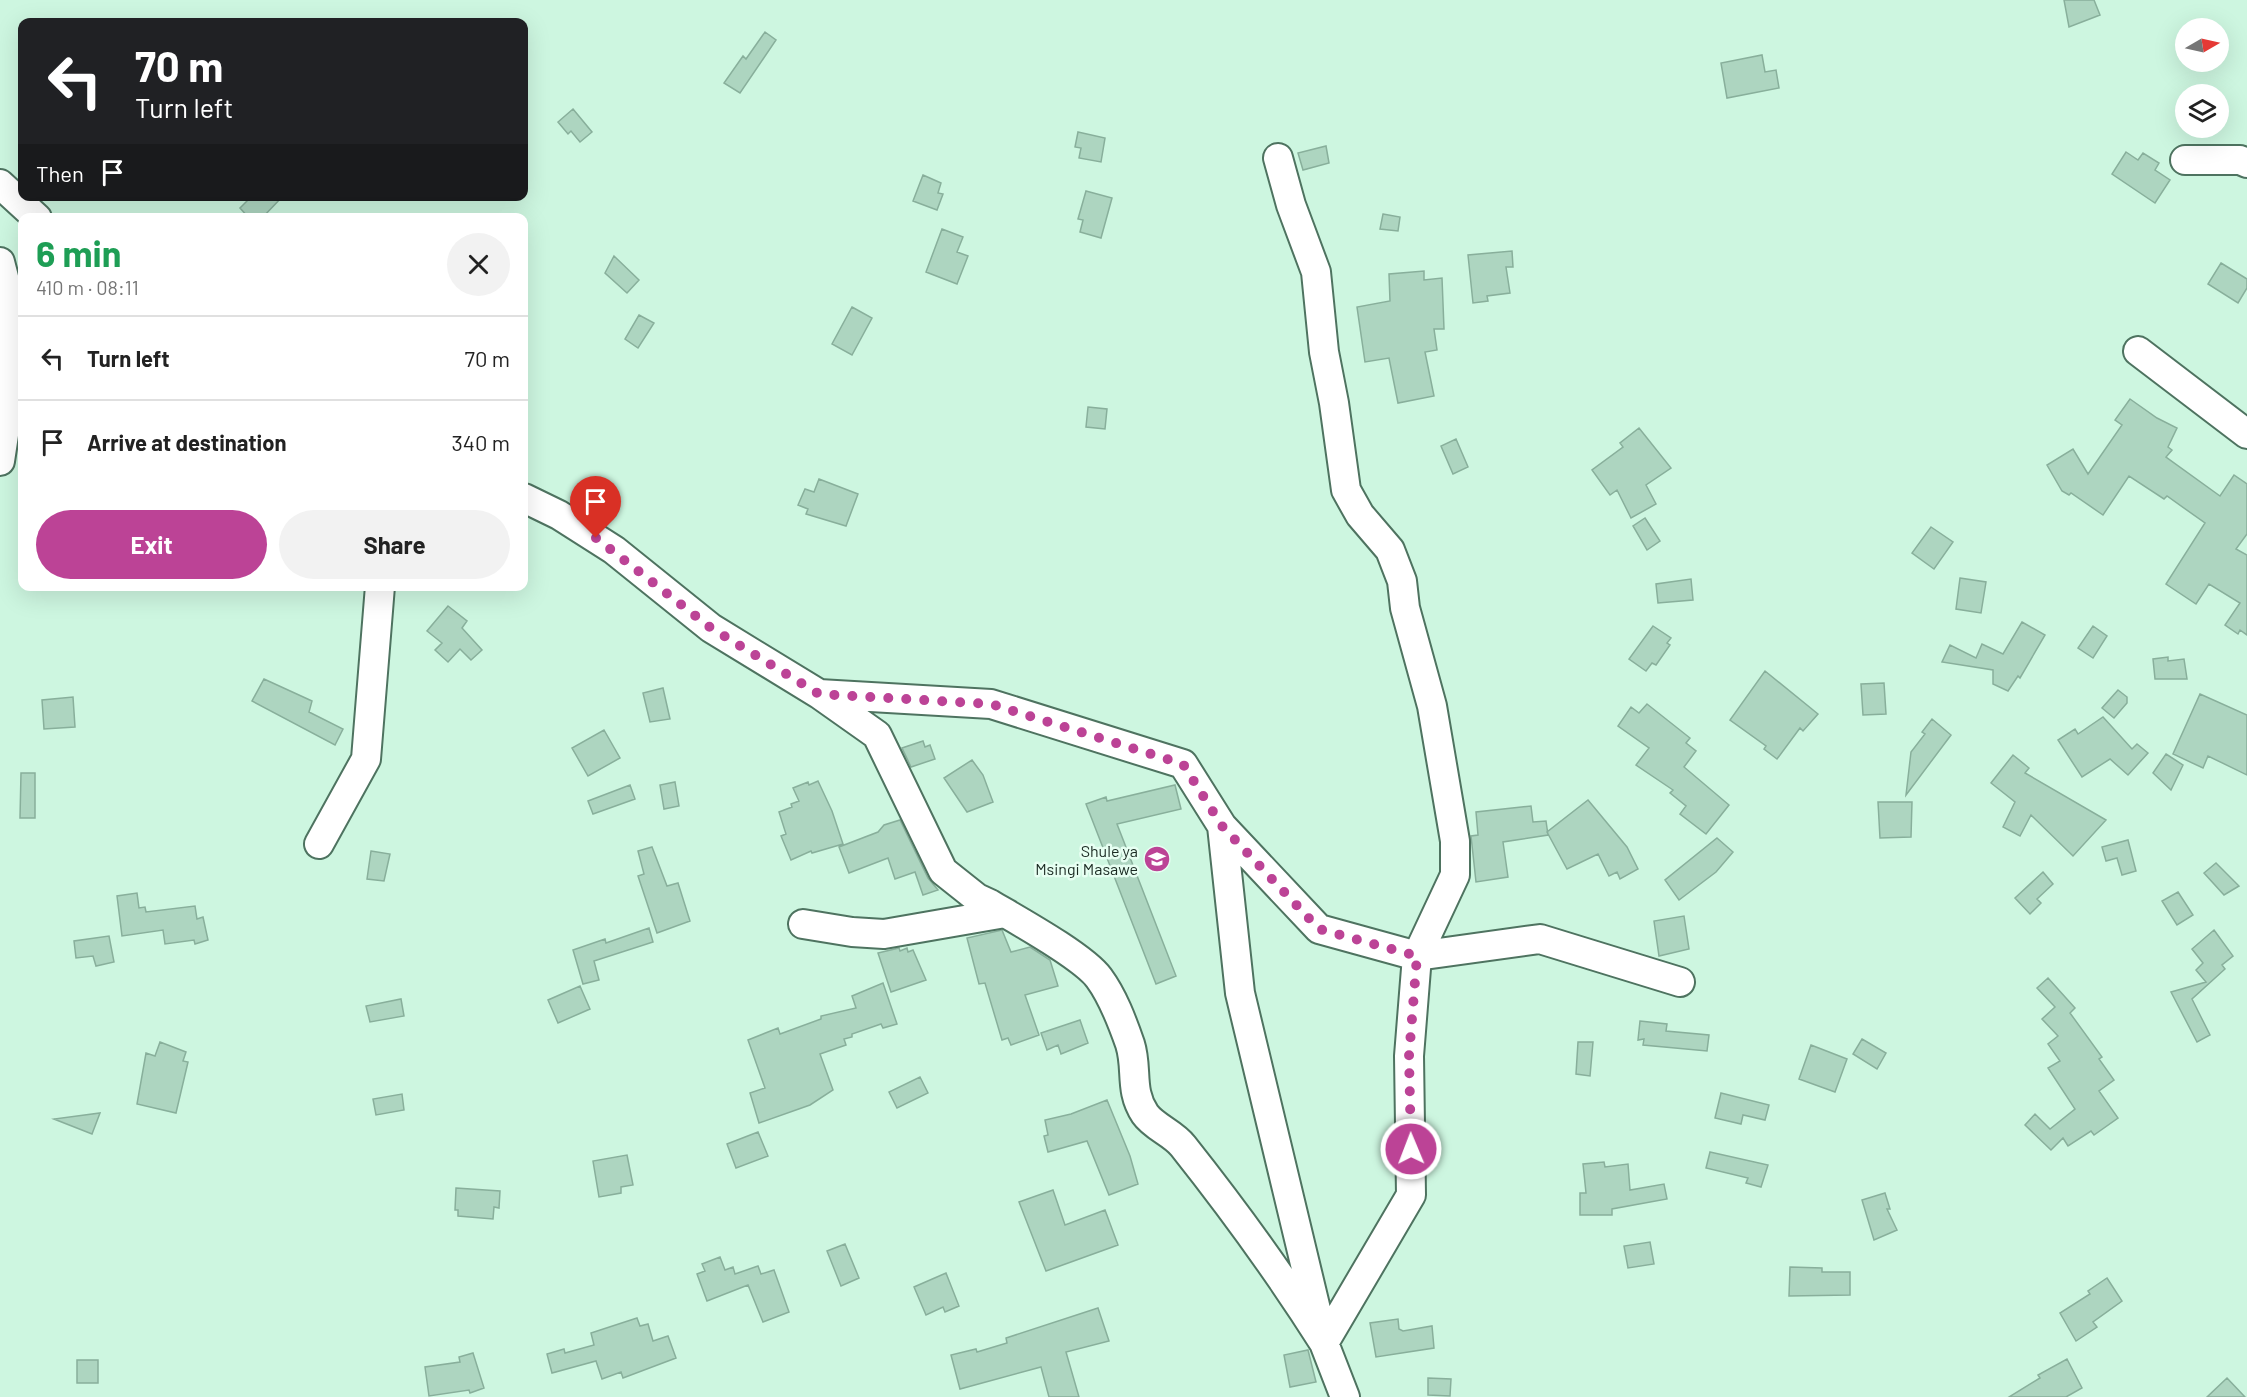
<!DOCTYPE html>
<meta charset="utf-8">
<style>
:root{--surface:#fff;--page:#f2f2f2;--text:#222;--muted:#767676;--line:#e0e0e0;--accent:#bc4396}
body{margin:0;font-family:Barlow,sans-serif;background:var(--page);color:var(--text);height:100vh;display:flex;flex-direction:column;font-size:22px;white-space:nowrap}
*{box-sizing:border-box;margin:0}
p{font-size:20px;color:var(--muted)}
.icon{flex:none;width:33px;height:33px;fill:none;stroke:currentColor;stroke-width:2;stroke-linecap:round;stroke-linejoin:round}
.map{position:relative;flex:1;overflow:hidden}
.drawer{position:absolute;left:18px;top:213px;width:510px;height:378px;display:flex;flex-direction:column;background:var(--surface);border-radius:12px;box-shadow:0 6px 24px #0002}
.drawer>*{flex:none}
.banner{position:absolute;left:18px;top:18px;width:510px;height:183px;border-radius:12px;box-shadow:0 6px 24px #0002;background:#202124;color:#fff;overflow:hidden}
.needle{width:39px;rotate:81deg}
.buttons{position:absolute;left:2175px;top:18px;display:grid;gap:12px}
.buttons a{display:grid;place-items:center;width:54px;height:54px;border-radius:50%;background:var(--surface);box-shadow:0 6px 24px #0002;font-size:30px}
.pin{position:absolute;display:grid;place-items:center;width:51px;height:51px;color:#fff;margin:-62px -26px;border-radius:50% 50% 50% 0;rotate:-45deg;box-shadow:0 0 6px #0007}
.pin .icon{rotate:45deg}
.me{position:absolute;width:66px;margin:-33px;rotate:359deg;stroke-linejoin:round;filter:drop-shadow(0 0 4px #0008)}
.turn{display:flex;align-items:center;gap:21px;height:126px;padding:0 18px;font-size:27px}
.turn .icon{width:78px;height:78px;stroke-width:2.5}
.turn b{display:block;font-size:42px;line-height:51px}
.then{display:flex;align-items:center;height:57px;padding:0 18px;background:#0003;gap:12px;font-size:22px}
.round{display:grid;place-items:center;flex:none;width:63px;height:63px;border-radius:32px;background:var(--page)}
.headline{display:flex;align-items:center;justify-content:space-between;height:102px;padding:0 18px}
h1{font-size:36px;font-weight:700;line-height:45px;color:#1e9e55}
.action{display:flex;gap:12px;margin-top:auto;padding:12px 18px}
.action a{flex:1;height:69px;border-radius:36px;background:var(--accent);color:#fff;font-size:24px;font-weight:700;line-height:69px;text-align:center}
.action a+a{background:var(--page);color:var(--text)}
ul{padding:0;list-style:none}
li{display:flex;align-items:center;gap:18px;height:84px;padding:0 18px;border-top:2px solid var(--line)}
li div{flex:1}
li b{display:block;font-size:22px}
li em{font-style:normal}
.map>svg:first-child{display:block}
.building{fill:#add5c0;stroke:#88af9b;stroke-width:1.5}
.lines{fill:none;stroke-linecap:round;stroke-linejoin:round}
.minor-casing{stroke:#4e7360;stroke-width:32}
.minor{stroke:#fff;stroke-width:28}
.route{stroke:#bc4396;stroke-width:10;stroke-dasharray:0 18}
.labels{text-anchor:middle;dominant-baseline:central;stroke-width:5;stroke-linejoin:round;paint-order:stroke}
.poi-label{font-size:16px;fill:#1a2a22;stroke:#e7fff2;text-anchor:end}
</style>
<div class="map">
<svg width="2247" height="1397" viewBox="0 0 2247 1397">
<rect width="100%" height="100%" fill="#cdf6e0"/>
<path class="building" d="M2064,0H2094L2100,15L2069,27Z
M765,32L776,40L740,93L724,83L743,56L746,59Z
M1762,55L1765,72L1776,70L1779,88L1727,98L1721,63Z
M573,109L592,132L580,142L571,131L568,134L558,122Z
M1078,132L1105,138L1101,162L1079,158L1081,148L1075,147Z
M1326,146L1329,163L1303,170L1298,153Z
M2126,152L2138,160L2143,153L2159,163L2155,170L2170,180L2155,203L2112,174Z
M923,175L941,183L938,193L943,194L937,210L913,201Z
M1086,191L1112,198L1101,238L1080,232L1083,220L1078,219Z
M252,196H283L262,218H249L240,208Z
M1383,214L1400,217L1398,231L1380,229Z
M942,229L963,237L957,252L968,256L957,284L926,272Z
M1512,251L1513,267H1506L1510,293L1487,296L1488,301L1473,303L1468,255Z
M614,256L639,280L627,293L605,273Z
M2221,263L2247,279V288L2238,303L2208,284Z
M1424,271V280L1442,278L1444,329H1434L1437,350L1425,352L1434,396L1398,403L1389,358L1365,362L1357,307L1390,301L1389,274Z
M852,307L872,318L852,355L832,344Z
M639,315L654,323L638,348L625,339Z
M2130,399L2157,418L2177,428L2168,447L2172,450L2166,457L2220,496L2234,475L2247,484V534L2236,549L2247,555V635L2240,630L2238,634L2225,625L2240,603L2209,584L2196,604L2166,584L2205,523L2167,496L2164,499L2129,476L2103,515L2071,493L2069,495L2062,491L2047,465L2073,449L2088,474L2122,425L2115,420Z
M1088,407L1107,409L1105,429L1086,427Z
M1639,428L1671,468L1646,485L1656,504L1631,518L1617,490L1610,495L1592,470L1623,447L1620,443Z
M1456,439L1468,467L1453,474L1441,446Z
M819,479L858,494L846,526L806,514L808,509L798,505L805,489L814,492Z
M1645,518L1660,541L1647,550L1633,526Z
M1931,527L1953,542L1934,569L1912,553Z
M1960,578L1986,582L1981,613L1956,609Z
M1691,579L1693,600L1658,603L1656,584Z
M448,606L467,621L462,628L482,650L471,660L460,649L448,662L435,650L442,643L427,631Z
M2022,622L2045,635L2020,678L2018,676L2008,691L1993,684V670L1942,662L1950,645L1976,658L1982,644L2003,654Z
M1653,626L1671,638L1667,643L1670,645L1656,665L1652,663L1646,671L1629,659Z
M2093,626L2107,636L2093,658L2078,648Z
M2168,657V661L2184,659L2187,679H2155L2153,659Z
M1765,671L1818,714L1803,731L1800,728L1777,759L1764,749L1766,746L1730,720Z
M264,679L312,701L309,712L343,729L335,745L252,701Z
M1884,683L1886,714L1863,715L1861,684Z
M663,688L670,719L650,722L643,693Z
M2118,690L2127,697V703L2114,718L2102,708Z
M2200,694L2247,715V775L2208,756L2203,768L2173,754Z
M73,697L75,727L44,729L42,700Z
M1647,704L1690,738L1686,743L1696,751L1684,767L1729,805L1706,834L1680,814L1686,806L1670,793L1673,790L1636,765L1649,748L1618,726L1631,707L1639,713Z
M2103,717L2132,749L2137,744L2148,753L2128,775L2110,759L2082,777L2058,740L2075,729L2078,734Z
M1932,719L1951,735L1906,795L1911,752L1925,734L1922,732Z
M604,730L620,758L588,776L572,748Z
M923,741L925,747L930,745L935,759L911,767L902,748Z
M2166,754L2183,765L2171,790L2153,773Z
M2013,755L2029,768L2025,773L2106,820L2073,856L2031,815L2020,836L2003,827L2015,802L1991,783Z
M972,760L983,775L993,802L967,812L944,778Z
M21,773H35V818H20Z
M818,781L832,811L843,844L812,853L811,851L791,860L781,836L786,834L779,812L792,807L791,804L799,801L793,788L808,782L809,785Z
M675,782L679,806L664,809L660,785Z
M630,785L635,799L593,814L588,801Z
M1175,785L1181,809L1117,824L1176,976L1156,984L1086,804L1106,797L1107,801Z
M1588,800L1627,847L1638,869L1620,879L1617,872L1609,876L1598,854L1567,869L1547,832Z
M1878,802H1912L1911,837L1880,838Z
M1531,806L1533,822L1546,821L1548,835L1503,842L1508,877L1476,882L1471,836L1478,835L1476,812Z
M900,820L928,878L938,890L923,895L915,872L895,879L888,858L849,873L839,847L878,832L884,825Z
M1717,838L1733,852L1716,872L1679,900L1665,880Z
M2128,840L2136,871L2122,875L2117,858L2106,861L2102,847Z
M652,847L667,886L678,883L690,921L657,933L638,876L644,874L638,851Z
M371,851L390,854L384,881L367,879Z
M2216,863L2239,886L2224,895L2204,873Z
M2043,872L2053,884L2037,899L2041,903L2030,914L2015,898Z
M2178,892L2193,915L2177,925L2162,901Z
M137,893L139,908L145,907L146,912L195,906L197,919L203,917L208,940L195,944L194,940L165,944L163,930L122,936L117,896Z
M1684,916L1689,949L1659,956L1654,921Z
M649,928L653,942L594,961L599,980L583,984L573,950L605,939L606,943Z
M1002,930L1011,952L1030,947L1050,960L1058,986L1025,995L1039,1035L1011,1045L1008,1038L1002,1040L985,983L979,984L967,938Z
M2214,930L2233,956L2222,965L2225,969L2192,999L2210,1035L2197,1042L2171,992L2206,982L2196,970L2203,963L2192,949Z
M109,936L114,962L96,966L93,956L76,958L74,941Z
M899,948L900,951L907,948L908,952L913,950L926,980L891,992L878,953Z
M2048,978L2075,1008L2070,1013L2102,1057L2099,1059L2114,1080L2099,1091L2118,1118L2094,1135L2091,1131L2068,1146L2063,1138L2051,1150L2025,1125L2035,1114L2050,1129L2075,1109L2048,1068L2060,1061L2048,1044L2058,1036L2042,1019L2055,1007L2037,988Z
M883,983L897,1024L883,1028L881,1024L852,1034V1037L844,1039L846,1045L820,1054L833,1090L810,1105L759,1123L750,1093L765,1088L748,1040L778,1028L780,1034L821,1019V1016L856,1008L852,996Z
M580,986L590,1009L558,1023L548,1000Z
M401,999L404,1016L370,1022L366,1006Z
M1080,1020L1088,1043L1061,1054L1058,1045L1047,1050L1041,1033Z
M1640,1021L1667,1024L1666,1031L1709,1035L1707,1051L1643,1045L1644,1039L1638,1040Z
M1862,1039L1886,1053L1877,1069L1853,1054Z
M160,1042L186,1052L183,1061L188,1062L176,1113L137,1104L146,1053L155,1056Z
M1578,1042H1593L1590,1076L1576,1074Z
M1811,1045L1847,1059L1835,1092L1799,1079Z
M920,1077L928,1093L897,1108L889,1092Z
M1721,1093L1769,1105L1765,1120L1743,1115L1741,1124L1715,1118Z
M402,1094L404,1110L376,1115L373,1099Z
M1107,1100L1130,1156L1138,1184L1109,1195L1087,1141L1048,1152L1044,1136L1048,1135L1045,1120L1071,1114Z
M100,1113L92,1134L54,1119Z
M758,1132L768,1156L736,1168L727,1144Z
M1710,1152L1768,1165L1761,1187L1746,1183L1748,1178L1706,1168Z
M627,1155L633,1185L621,1187V1193L599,1197L593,1161Z
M1604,1162L1605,1167L1628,1164L1630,1190L1664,1184L1667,1199L1612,1209V1215H1580V1193H1586L1583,1164Z
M456,1188L500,1191L499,1208L494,1207L493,1219L458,1216V1210H455Z
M1053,1190L1065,1225L1105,1210L1118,1245L1046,1271L1019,1202Z
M1885,1193L1890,1209H1887L1897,1230L1874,1240L1862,1200Z
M1650,1242L1654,1264L1628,1268L1624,1246Z
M845,1244L859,1278L841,1286L827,1251Z
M720,1257L725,1270L733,1267L735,1274L758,1266L761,1274L774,1270L789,1312L763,1322L748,1285L707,1301L697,1274L705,1271L702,1264Z
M1790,1267L1822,1268V1272H1850V1295L1789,1296Z
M946,1273L959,1306L945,1312L943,1307L926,1315L914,1287Z
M2107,1278L2122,1301L2093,1322L2097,1327L2076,1341L2060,1313L2090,1294L2088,1291Z
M1098,1308L1109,1341L1066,1352L1079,1397H1049L1041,1367L960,1389L951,1355L976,1349L977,1352L1007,1343L1006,1338Z
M637,1318L640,1326L648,1324L653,1341L668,1336L676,1358L623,1378L621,1372L602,1379L596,1361L552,1373L547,1354L564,1349L565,1353L594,1345L591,1333Z
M1398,1319L1399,1329L1403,1331L1432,1326L1434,1348L1376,1357L1370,1323Z
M1308,1350L1316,1382L1290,1387L1284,1355Z
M473,1353L484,1388L470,1393L469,1390L429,1396L425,1367L460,1362L459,1357Z
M2067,1359L2082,1388L2066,1397H2009L2040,1378L2038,1375Z
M77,1360H98V1383H77Z
M1428,1378L1451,1379L1450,1396L1428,1395Z
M2227,1378L2245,1397H2207Z"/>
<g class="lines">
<defs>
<path id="minor" d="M2185,160H2240L2247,163
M0,184L37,218
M0,262L14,316L9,402L0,461
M2138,351L2247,434
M524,498L559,515L614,550L711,628L819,694L877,735L943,871L977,898L990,904C1015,919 1083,956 1099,978C1113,997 1122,1021 1130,1044C1138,1069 1129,1090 1145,1114C1154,1127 1173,1133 1183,1146C1233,1209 1281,1275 1324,1343L1411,1195L1409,1056L1417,956L1455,875V841L1432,706L1405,608L1402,581L1390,550L1360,515L1346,490L1334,403L1324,352L1316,272L1291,205L1278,158
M819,694L991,704L1183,764L1222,826L1319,929L1417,956L1540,939L1680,982
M1222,826L1240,993L1324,1343L1345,1397
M319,844L366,759L380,586
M803,924L852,932L884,934L1005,913"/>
</defs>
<use href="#minor" class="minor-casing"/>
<use href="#minor" class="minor"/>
</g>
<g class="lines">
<path class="route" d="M596,538L711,628L819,694L991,704L1183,764L1222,826L1319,929L1417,956L1409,1056L1411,1149"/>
</g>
<defs>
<symbol id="school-disc" viewBox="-11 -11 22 22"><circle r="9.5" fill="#bc4396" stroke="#e7fff2"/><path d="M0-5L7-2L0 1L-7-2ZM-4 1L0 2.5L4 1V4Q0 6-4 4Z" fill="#fff"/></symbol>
</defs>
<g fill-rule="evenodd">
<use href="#school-disc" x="1142" y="844" width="30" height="30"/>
</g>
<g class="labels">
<g class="poi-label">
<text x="1138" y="850">Shule ya<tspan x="1138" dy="18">Msingi Masawe</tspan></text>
</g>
</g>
</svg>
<div class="buttons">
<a><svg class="needle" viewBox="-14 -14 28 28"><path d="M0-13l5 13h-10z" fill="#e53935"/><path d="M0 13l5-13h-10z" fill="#767676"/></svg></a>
<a><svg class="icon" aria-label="layers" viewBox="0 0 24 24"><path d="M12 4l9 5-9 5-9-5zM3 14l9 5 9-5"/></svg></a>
</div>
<div class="pin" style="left:596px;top:538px;background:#d93025"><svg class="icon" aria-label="arrive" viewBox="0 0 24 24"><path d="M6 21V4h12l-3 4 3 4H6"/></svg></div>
<svg class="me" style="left:1411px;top:1149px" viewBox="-20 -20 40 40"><circle r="17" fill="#bc4396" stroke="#fff" stroke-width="3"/><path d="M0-11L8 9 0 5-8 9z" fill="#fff"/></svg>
<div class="banner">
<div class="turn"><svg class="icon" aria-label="left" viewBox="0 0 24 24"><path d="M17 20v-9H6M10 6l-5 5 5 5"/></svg><div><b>70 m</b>Turn left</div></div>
<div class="then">Then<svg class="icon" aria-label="arrive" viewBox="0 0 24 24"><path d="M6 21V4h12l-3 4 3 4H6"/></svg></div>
</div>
<section class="drawer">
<div class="headline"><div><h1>6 min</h1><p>410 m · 08:11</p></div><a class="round"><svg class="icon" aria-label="close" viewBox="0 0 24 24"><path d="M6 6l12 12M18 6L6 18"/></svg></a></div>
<ul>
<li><svg class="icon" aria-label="left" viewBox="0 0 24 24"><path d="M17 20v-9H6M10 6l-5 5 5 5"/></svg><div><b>Turn left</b></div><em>70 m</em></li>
<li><svg class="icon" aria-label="arrive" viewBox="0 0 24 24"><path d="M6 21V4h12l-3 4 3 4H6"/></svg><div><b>Arrive at destination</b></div><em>340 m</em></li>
</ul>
<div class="action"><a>Exit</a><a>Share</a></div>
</section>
</div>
